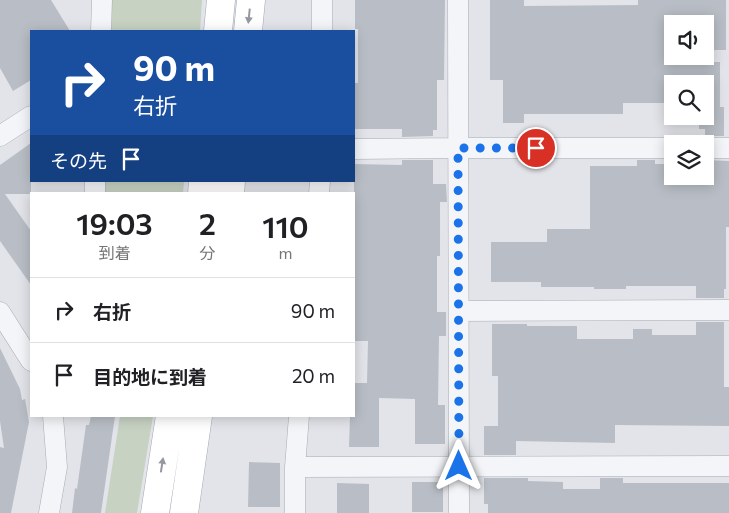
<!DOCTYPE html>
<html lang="ja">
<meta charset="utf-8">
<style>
:root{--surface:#fff;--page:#f6f6f6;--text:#202124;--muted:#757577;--line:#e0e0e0}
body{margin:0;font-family:Commissioner,"Noto Sans JP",sans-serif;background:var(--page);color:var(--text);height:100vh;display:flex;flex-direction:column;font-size:19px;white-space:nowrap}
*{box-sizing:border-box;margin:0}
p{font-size:16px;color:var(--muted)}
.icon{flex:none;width:28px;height:28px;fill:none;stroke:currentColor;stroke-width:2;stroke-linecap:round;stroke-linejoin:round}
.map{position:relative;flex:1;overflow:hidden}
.side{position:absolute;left:30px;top:192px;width:325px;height:225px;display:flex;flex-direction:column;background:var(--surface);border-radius:0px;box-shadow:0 2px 12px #0003}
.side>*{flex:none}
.guide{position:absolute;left:30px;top:30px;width:325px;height:152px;border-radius:0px;box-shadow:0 2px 12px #0003;background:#1a4fa0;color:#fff;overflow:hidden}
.fabs{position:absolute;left:664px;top:15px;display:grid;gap:10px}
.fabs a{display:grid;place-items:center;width:50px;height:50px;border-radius:0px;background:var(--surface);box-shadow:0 2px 12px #0003;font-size:25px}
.pin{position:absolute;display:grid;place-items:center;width:42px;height:42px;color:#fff;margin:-21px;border:2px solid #fff;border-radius:50%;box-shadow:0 1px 5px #0007}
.me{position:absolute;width:55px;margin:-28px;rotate:0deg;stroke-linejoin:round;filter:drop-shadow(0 0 4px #0008)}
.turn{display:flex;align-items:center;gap:18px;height:105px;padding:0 20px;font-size:22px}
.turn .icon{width:65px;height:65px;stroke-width:2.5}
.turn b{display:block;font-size:35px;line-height:42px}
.then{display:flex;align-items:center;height:48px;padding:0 20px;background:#0003;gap:10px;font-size:19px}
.eta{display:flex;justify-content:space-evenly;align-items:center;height:85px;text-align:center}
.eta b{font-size:30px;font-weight:600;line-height:35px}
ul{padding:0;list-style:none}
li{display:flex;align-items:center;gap:15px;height:65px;padding:0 20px;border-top:1px solid var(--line)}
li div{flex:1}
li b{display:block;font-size:19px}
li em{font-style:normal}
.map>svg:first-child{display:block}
.green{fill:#c7d2c3}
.building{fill:#b9bec6}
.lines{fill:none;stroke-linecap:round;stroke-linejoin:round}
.street-casing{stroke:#a7abb3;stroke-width:21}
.primary-casing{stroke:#a2a9b4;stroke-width:29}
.street{stroke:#f4f5f8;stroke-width:20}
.primary{stroke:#fff;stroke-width:28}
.oneway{fill:#9598a0}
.route{stroke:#1a73e8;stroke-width:9;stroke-dasharray:0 16.2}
</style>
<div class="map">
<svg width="729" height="513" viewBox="0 0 729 513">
<rect width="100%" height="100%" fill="#e2e4e9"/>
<path class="green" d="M112,0H202L200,31H111Z
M105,181H184L183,194H105Z
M120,416H153L137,513H105Z"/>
<path class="building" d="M0,0H51L70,31H31V80L13,91L0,68Z
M355,0H445L444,80H437V130H433V136L402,137V129H354V83H358V29H355Z
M490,0H524V6L638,5V0H726V50H705V24H667V62H720V107H724V136H705V129H699V116H705V84H672V103H623V114H524V123H503V80H490Z
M31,143V194H5L31,231V285L0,241V165Z
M402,160H433V184H446L447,202H440V256H437V312H446V336H439L438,405H445V444H415V399L379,398V447H349L350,416H354V383H367L368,341H354V164L402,165Z
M637,160H655V164H666V176H705V160L729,161V227H726V289H724V298H696V286H626V289H594V287H541V282H491V242H547V229H590V166H637Z
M696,322H724V387H729V426L615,425V443L516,441V455H484V426H498V376H492V324H527V326H577V339H633V329H652V335H696Z
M0,348L20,389L22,400L25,399L29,422L11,513H0V447L4,448L0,421Z
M91,416H115L101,513H72L75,488L77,489L86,425H89Z
M249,462L280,463V507H248Z
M484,478H528V481L563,482V489H600V478H623V483H729V513H488V504H484Z
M412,482H443V512H412Z
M337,483L369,484V513H337Z"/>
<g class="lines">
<defs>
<path id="street" d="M322,0V31
M458,0L459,513
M101,31L102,0
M0,136L31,116
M705,148H729
M354,149L458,148H672
M95,194V181
M319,194L320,181
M459,311L729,310
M0,312L31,361
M295,467L729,466
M49,513L57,467L53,416
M295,513V467L299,416"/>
<path id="primary" d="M218,31L221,0
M248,31L251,0
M202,194L203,181
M230,194L231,181
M155,513L170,416
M184,513L198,416"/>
</defs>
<use href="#street" class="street-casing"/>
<use href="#primary" class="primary-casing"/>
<use href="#street" class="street"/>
<use href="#primary" class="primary"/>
</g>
<defs><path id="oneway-solid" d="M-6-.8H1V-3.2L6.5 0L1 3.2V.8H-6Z" transform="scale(1.25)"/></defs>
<g class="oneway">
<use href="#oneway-solid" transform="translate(249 16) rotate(96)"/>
<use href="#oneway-solid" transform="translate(162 465) rotate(-81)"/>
</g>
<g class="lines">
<path class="route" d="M459,466L458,148H536"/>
</g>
</svg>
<div class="fabs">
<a><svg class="icon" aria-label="sound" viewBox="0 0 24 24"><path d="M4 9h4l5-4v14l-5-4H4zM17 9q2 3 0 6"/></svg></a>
<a><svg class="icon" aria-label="search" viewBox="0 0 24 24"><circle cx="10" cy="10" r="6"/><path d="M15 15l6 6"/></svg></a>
<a><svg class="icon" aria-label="layers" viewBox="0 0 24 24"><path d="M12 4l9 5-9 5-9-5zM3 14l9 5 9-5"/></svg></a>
</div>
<div class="pin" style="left:536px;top:148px;background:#d93025"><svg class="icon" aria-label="arrive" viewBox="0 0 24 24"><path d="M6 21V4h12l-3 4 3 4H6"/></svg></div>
<svg class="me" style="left:459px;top:466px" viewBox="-20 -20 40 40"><path d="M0-17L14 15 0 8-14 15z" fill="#1a73e8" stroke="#fff" stroke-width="4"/></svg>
<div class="guide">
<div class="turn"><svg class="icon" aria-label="right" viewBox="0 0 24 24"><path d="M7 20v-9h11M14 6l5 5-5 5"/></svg><div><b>90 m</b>右折</div></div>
<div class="then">その先<svg class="icon" aria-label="arrive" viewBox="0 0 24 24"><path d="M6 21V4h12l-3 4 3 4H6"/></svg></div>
</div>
<section class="side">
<div class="eta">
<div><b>19:03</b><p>到着</p></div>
<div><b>2</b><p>分</p></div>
<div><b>110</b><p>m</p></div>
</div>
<ul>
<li><svg class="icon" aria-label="right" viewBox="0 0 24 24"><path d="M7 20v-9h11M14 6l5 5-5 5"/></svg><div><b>右折</b></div><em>90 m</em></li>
<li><svg class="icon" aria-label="arrive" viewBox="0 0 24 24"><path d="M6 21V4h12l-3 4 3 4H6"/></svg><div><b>目的地に到着</b></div><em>20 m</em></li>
</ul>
</section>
</div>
